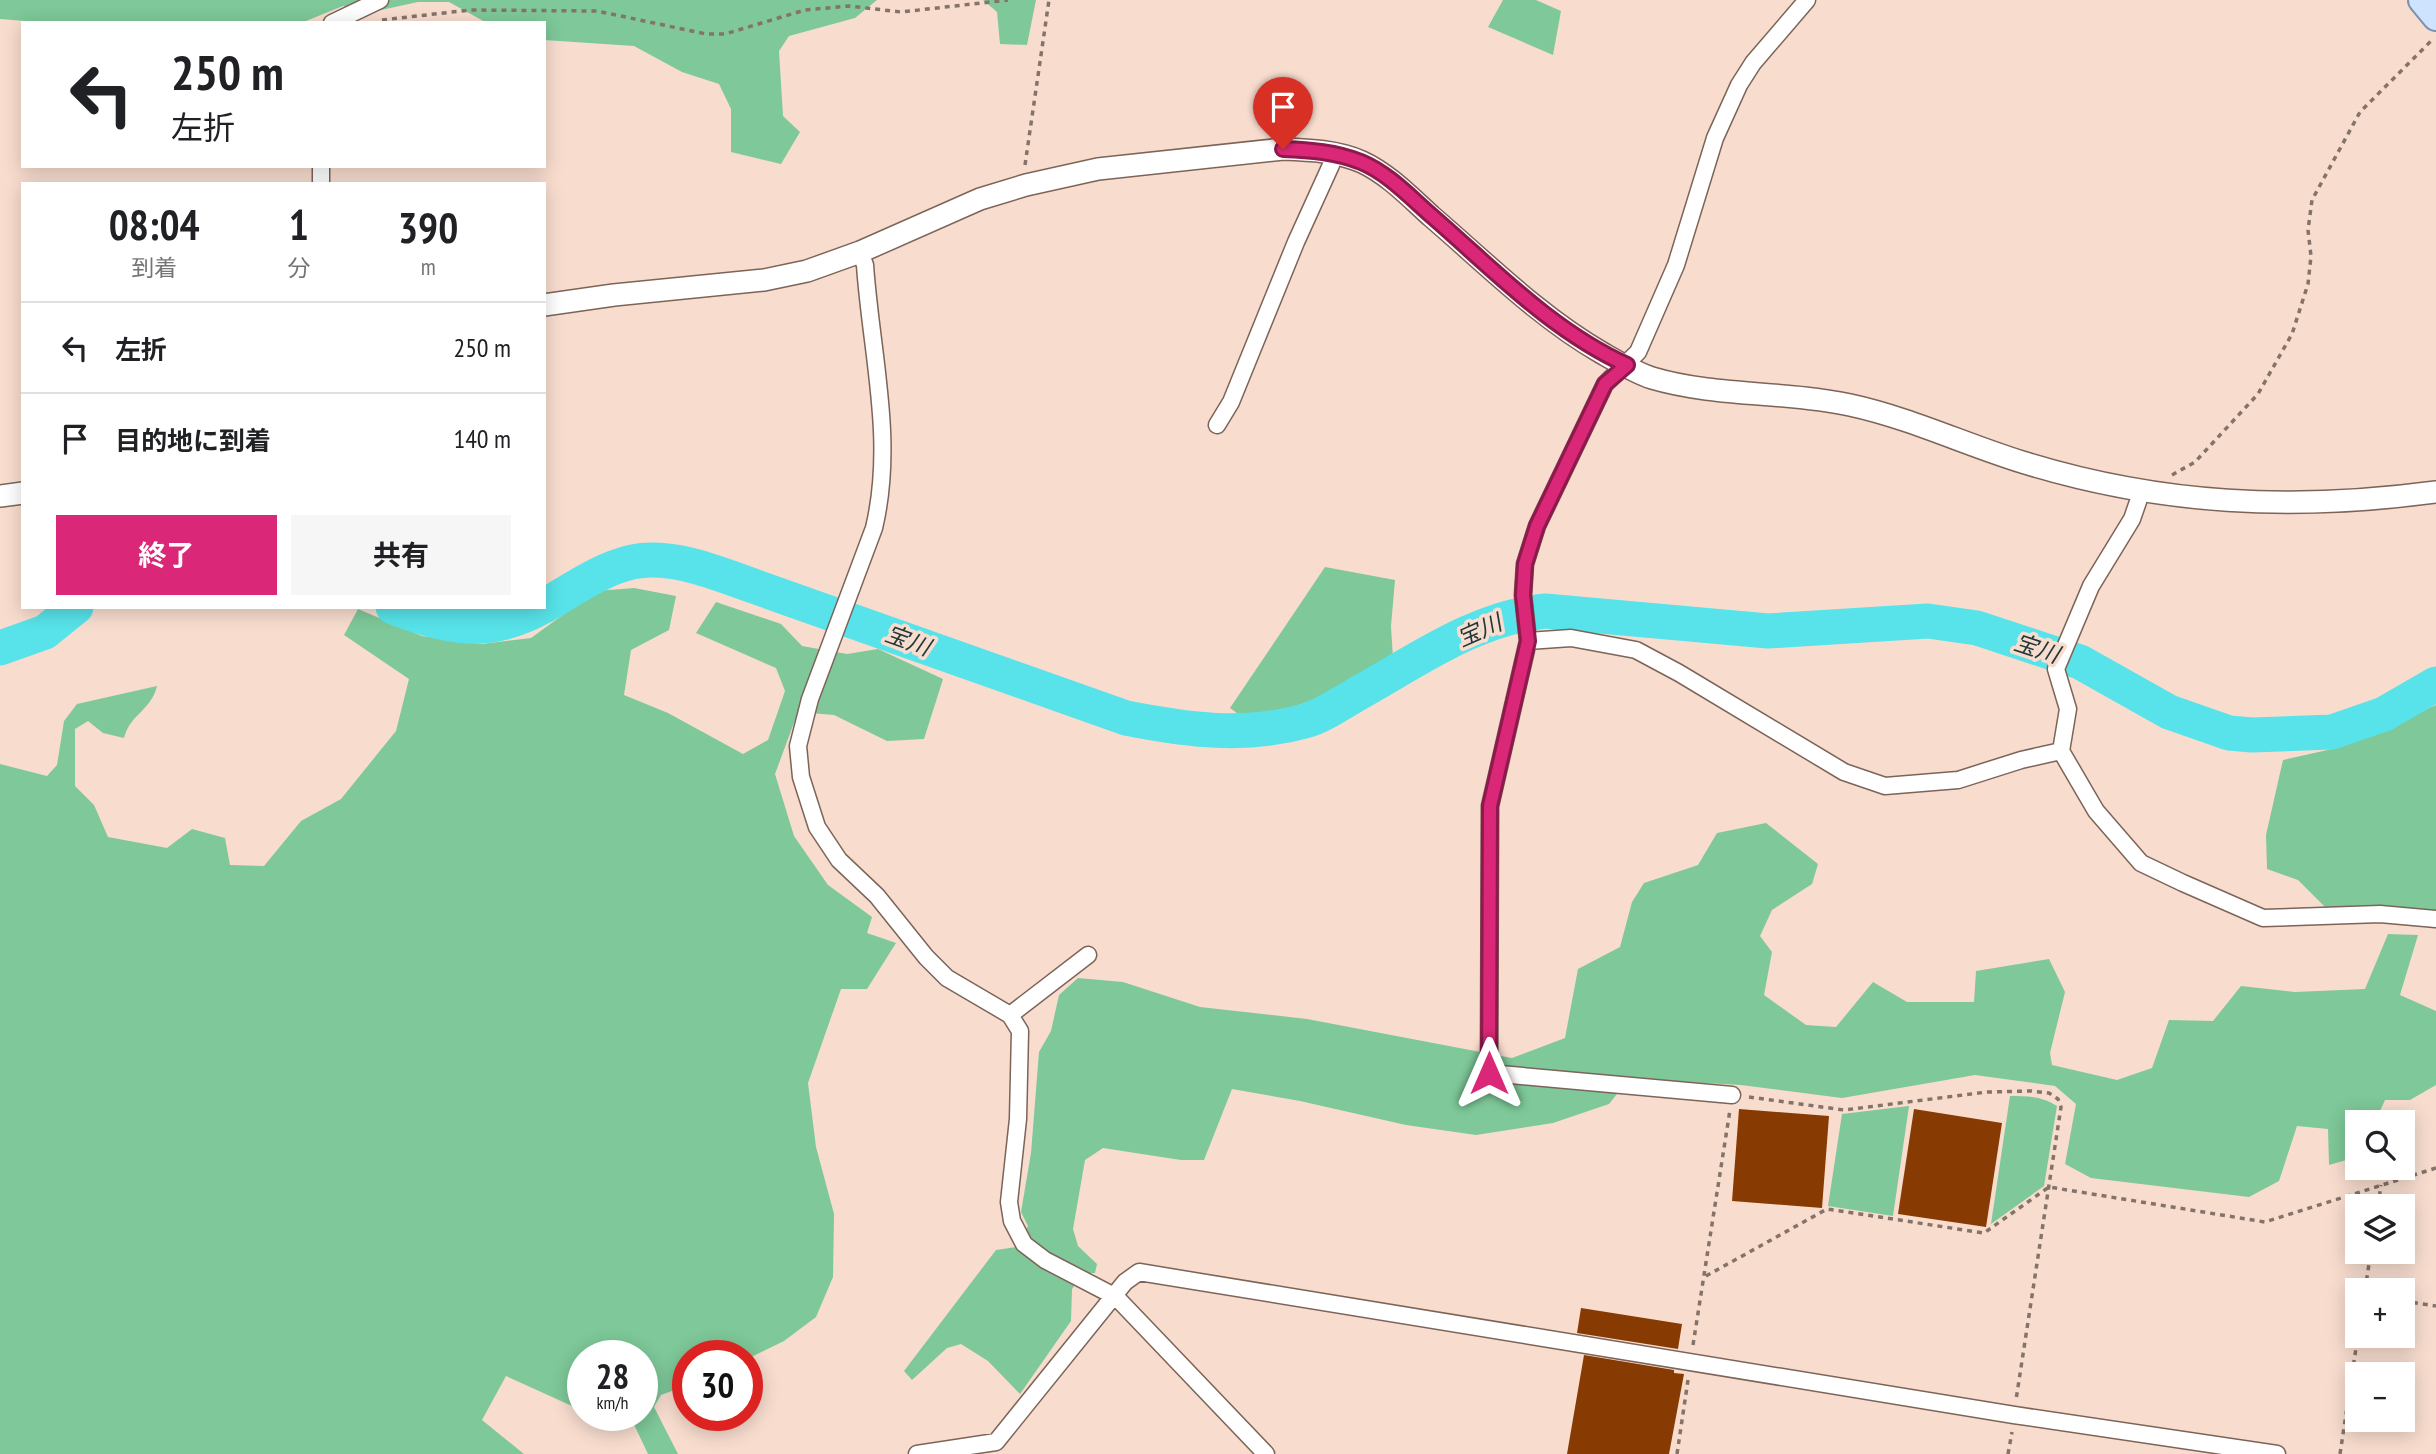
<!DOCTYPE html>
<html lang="ja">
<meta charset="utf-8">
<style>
:root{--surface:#fff;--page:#f6f6f6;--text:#202124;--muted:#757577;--line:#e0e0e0;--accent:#db2777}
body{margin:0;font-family:"PT Sans Narrow","Noto Sans JP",sans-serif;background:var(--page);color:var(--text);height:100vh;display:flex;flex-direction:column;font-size:26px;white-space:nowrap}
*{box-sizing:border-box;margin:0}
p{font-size:23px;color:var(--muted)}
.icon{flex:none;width:38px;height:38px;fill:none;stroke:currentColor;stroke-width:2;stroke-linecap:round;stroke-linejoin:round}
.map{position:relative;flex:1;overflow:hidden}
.panel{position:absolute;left:21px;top:182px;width:525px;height:427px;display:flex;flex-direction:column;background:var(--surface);border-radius:0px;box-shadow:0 4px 18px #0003}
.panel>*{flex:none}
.hud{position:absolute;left:21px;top:21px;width:525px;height:147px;border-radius:0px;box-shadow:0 4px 18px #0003;background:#fff;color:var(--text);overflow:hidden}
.fabs{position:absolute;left:2345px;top:1110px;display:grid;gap:14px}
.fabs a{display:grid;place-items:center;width:70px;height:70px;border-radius:0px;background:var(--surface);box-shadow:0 4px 18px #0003;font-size:35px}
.speed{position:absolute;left:567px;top:1340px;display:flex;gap:14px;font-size:35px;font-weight:700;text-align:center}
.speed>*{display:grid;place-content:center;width:91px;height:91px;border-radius:50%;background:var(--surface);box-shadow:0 4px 18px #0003;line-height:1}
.speed small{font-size:18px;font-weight:400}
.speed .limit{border:10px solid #d22;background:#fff;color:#111}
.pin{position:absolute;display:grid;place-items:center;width:60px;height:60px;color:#fff;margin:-72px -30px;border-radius:50% 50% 50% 0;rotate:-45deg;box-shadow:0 0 7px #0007}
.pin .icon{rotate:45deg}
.me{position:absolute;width:77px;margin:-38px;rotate:0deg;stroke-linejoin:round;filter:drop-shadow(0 0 5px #0008)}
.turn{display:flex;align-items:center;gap:24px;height:147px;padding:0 35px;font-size:32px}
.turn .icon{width:91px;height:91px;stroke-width:2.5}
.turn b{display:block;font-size:49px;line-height:60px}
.eta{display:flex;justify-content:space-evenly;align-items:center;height:119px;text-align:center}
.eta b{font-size:42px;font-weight:700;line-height:49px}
.cta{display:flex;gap:14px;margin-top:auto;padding:14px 35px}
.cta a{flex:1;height:80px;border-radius:0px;background:var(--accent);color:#fff;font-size:28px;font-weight:700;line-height:80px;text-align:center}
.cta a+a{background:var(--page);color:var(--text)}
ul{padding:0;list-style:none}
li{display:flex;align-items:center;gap:21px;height:91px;padding:0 35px;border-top:2px solid var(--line)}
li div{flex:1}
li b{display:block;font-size:26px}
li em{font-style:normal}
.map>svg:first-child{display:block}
.green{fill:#7ec899}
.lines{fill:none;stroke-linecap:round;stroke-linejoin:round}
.river{stroke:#57e3e9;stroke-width:35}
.building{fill:#873b02}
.minor-casing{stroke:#7c6459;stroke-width:19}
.tertiary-casing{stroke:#7c6459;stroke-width:24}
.primary-casing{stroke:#7c91ac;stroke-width:30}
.path{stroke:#85736a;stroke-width:3.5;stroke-dasharray:5 5;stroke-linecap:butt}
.minor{stroke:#fff;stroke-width:16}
.tertiary{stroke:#fff;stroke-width:21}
.primary{stroke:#cde3fe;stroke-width:26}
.route-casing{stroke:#8e194d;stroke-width:18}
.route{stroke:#db2777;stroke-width:12}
.labels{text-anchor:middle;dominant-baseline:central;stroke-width:7;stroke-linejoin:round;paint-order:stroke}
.water-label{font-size:23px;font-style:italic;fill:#203839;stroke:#f8ddcf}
</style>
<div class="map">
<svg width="2436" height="1454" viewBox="0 0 2436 1454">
<rect width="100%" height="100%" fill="#f8ddcf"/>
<path class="green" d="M0,0H877L855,18L789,36L779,51L783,116L800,132L781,164L731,152V109L719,84L682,72L634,46L544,40V23H487L449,2H418L372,12L343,6L301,23H49L0,19Z
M983,0H1036L1027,45L1000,44L997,12Z
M1503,0H1536L1561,11L1553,55L1488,27Z
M1325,567L1395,580L1391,626L1393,659C1340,688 1302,712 1241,716L1230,708Z
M634,588L676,596L669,630L631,650L624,695L668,713L743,754L768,740L785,691L776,668L696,633L716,602L781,624L802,646L847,654L878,649L943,679L924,739L887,741L834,715L798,712L775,774L794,836L828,885L872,917L867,933L896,943L867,989H841L808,1083L816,1147L834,1214L833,1277L816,1317L784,1341L747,1359V1356H688V1385L661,1395L654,1407L678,1454H648L630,1416H642V1356H583V1411L506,1376L482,1420L524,1454H0V764L47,776L57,765L64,721L77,704L157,686C151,711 130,714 124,738L103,733L88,721L75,729V786L94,805L108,837L167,848L192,829L225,838L230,865L264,866L301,821L341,799L396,731L409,679L344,635L358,609L422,636L482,644L531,638L596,591Z
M2436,705V911L2326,908L2298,880L2267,869L2266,835L2283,760L2341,747Z
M1766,823L1818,864L1812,884L1772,910L1760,936L1772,952L1764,995L1806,1025L1836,1027L1873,982L1907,1002H1974L1976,971L2049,959L2065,992L2050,1053L2052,1065L2117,1080L2152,1068L2169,1020L2213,1021L2241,986L2295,992L2365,989L2388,934L2418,935L2400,995L2436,1011V1085L2410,1100H2385L2375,1122H2357V1157L2329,1165L2328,1129L2297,1126L2279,1181L2249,1197L2091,1178L2065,1164L2076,1104L2055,1086L1975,1075L1842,1098L1741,1085L1629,1079L1609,1104L1553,1123L1476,1135L1406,1125L1300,1101L1232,1089L1204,1160H1181L1103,1148L1085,1160L1073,1229L1078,1246L1097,1264L1095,1273H1084L1072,1289L1071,1321L1020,1394L988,1361L961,1344L947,1348L912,1380L904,1371L996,1250L1016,1247L1028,1226L1021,1212L1031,1153L1039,1052L1051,1031L1059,995L1078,978L1123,982L1200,1007L1307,1019L1512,1058L1565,1038L1578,969L1620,947L1632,902L1644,883L1698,865L1717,833Z
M2010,1096C2027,1096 2042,1096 2057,1106L2044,1186L1991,1224Z
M1909,1106L1893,1216L1828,1206L1842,1114Z"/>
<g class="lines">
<path class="river" d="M544,606C572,590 601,569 632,562C673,553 721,575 759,588L1126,718C1187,730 1245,738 1305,721C1323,716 1341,703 1357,694C1418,660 1475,618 1545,611L1768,631L1928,621L1977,628L2080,662L2169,712L2229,733L2252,735L2332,732L2384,714L2436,684
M393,607C447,628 488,637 542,607
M0,648L45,632L76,607"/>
</g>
<path class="building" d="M1739,1109L1829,1116L1822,1208L1732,1201Z
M1914,1109L2002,1123L1986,1227L1898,1214Z
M1581,1308L1682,1324L1678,1349L1577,1333Z
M1584,1355L1674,1370V1373L1684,1374L1669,1454H1567Z"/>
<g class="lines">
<defs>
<path id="minor" d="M332,23L380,0
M321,184V166
M860,252L865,265C871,353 895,440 874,528L810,699L798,746L801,777L817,827L839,860L877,896L926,957L947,978L1010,1015L1020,1031L1018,1119L1009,1202L1012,1221L1024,1244L1045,1260L1116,1297L1266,1454
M1217,425L1231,402L1296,242L1331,165L1334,153
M2141,493L2132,519L2091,586L2056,669L2068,709L2061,751L2096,811L2141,863L2183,883L2263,918L2380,914L2436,919
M1528,641L1571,638L1636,650L1679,673L1844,772L1885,786L1958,780L2021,760L2061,751
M1010,1015L1088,955
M1732,1095L1489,1073L1490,806L1528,641L1523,595L1525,564L1537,526L1605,384L1638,352L1676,265L1715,138L1739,85L1753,63L1807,0
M917,1454L996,1442L1125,1282L1139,1272L2014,1415L2277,1454"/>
<path id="tertiary" d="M544,305L614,295L764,280L807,271L860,252L980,199L1026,185L1098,169L1283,149C1310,150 1337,151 1362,162C1388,174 1410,197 1431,216C1486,263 1538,316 1602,353C1616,361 1636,373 1652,378C1716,397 1786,391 1850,405C1910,418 1964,444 2022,462C2160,505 2294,511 2436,492
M0,496L23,493"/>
<path id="primary" d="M2422,0L2436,17"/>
</defs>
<use href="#minor" class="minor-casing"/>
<use href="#tertiary" class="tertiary-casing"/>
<use href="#primary" class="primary-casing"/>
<path class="path" d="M382,20L470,10L597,11L706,34H725L805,10L849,6L901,12L1008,0
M1025,165L1049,0
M2172,475L2195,462L2258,394L2292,334L2308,284L2311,256L2308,230L2312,200L2360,112L2432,40
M1749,1097L1844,1110L1987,1092L2031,1091L2049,1093L2058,1099L2061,1107L2016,1400
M2378,1206L2381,1185
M1706,1276L1827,1209L1984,1233L2049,1187L2265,1222L2436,1168
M2365,1290L2371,1251
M2403,1301L2436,1306
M1693,1345L1730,1110
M1677,1454L1688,1380
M2008,1454L2012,1432
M2340,1454L2358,1335"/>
<use href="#minor" class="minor"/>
<use href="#tertiary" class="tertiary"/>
<use href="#primary" class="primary"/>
</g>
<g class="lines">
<defs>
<path id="route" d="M1283,149C1310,150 1336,152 1361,162C1388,173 1411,198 1433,217C1494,270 1552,331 1627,365L1605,384L1537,526L1525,564L1523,595L1528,641L1490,806L1489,1073"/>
</defs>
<use href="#route" class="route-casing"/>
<use href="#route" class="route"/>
</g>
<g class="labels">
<g class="water-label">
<text transform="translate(1479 630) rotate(-24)">宝川</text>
<text transform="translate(908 640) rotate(20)">宝川</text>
<text transform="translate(2037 648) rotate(18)">宝川</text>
</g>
</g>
</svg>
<div class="fabs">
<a><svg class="icon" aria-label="search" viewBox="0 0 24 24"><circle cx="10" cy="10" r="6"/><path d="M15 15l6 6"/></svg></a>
<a><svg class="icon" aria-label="layers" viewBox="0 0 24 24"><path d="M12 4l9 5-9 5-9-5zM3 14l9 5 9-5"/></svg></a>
<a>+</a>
<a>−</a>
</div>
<div class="speed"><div>28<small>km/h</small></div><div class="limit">30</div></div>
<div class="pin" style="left:1283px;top:149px;background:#d93025"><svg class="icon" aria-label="arrive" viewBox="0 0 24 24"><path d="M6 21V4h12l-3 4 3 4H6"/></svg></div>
<svg class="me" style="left:1489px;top:1073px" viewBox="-20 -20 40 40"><path d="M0-17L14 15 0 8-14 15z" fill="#db2777" stroke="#fff" stroke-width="4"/></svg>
<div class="hud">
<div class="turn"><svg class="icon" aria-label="left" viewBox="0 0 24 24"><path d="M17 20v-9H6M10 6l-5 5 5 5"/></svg><div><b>250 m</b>左折</div></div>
</div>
<section class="panel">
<div class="eta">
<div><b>08:04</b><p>到着</p></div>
<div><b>1</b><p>分</p></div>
<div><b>390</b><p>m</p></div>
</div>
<ul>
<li><svg class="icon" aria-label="left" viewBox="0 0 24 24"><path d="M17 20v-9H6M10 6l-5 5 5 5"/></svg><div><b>左折</b></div><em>250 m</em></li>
<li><svg class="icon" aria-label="arrive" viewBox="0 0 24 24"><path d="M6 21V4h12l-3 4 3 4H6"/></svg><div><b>目的地に到着</b></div><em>140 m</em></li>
</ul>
<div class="cta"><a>終了</a><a>共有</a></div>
</section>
</div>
